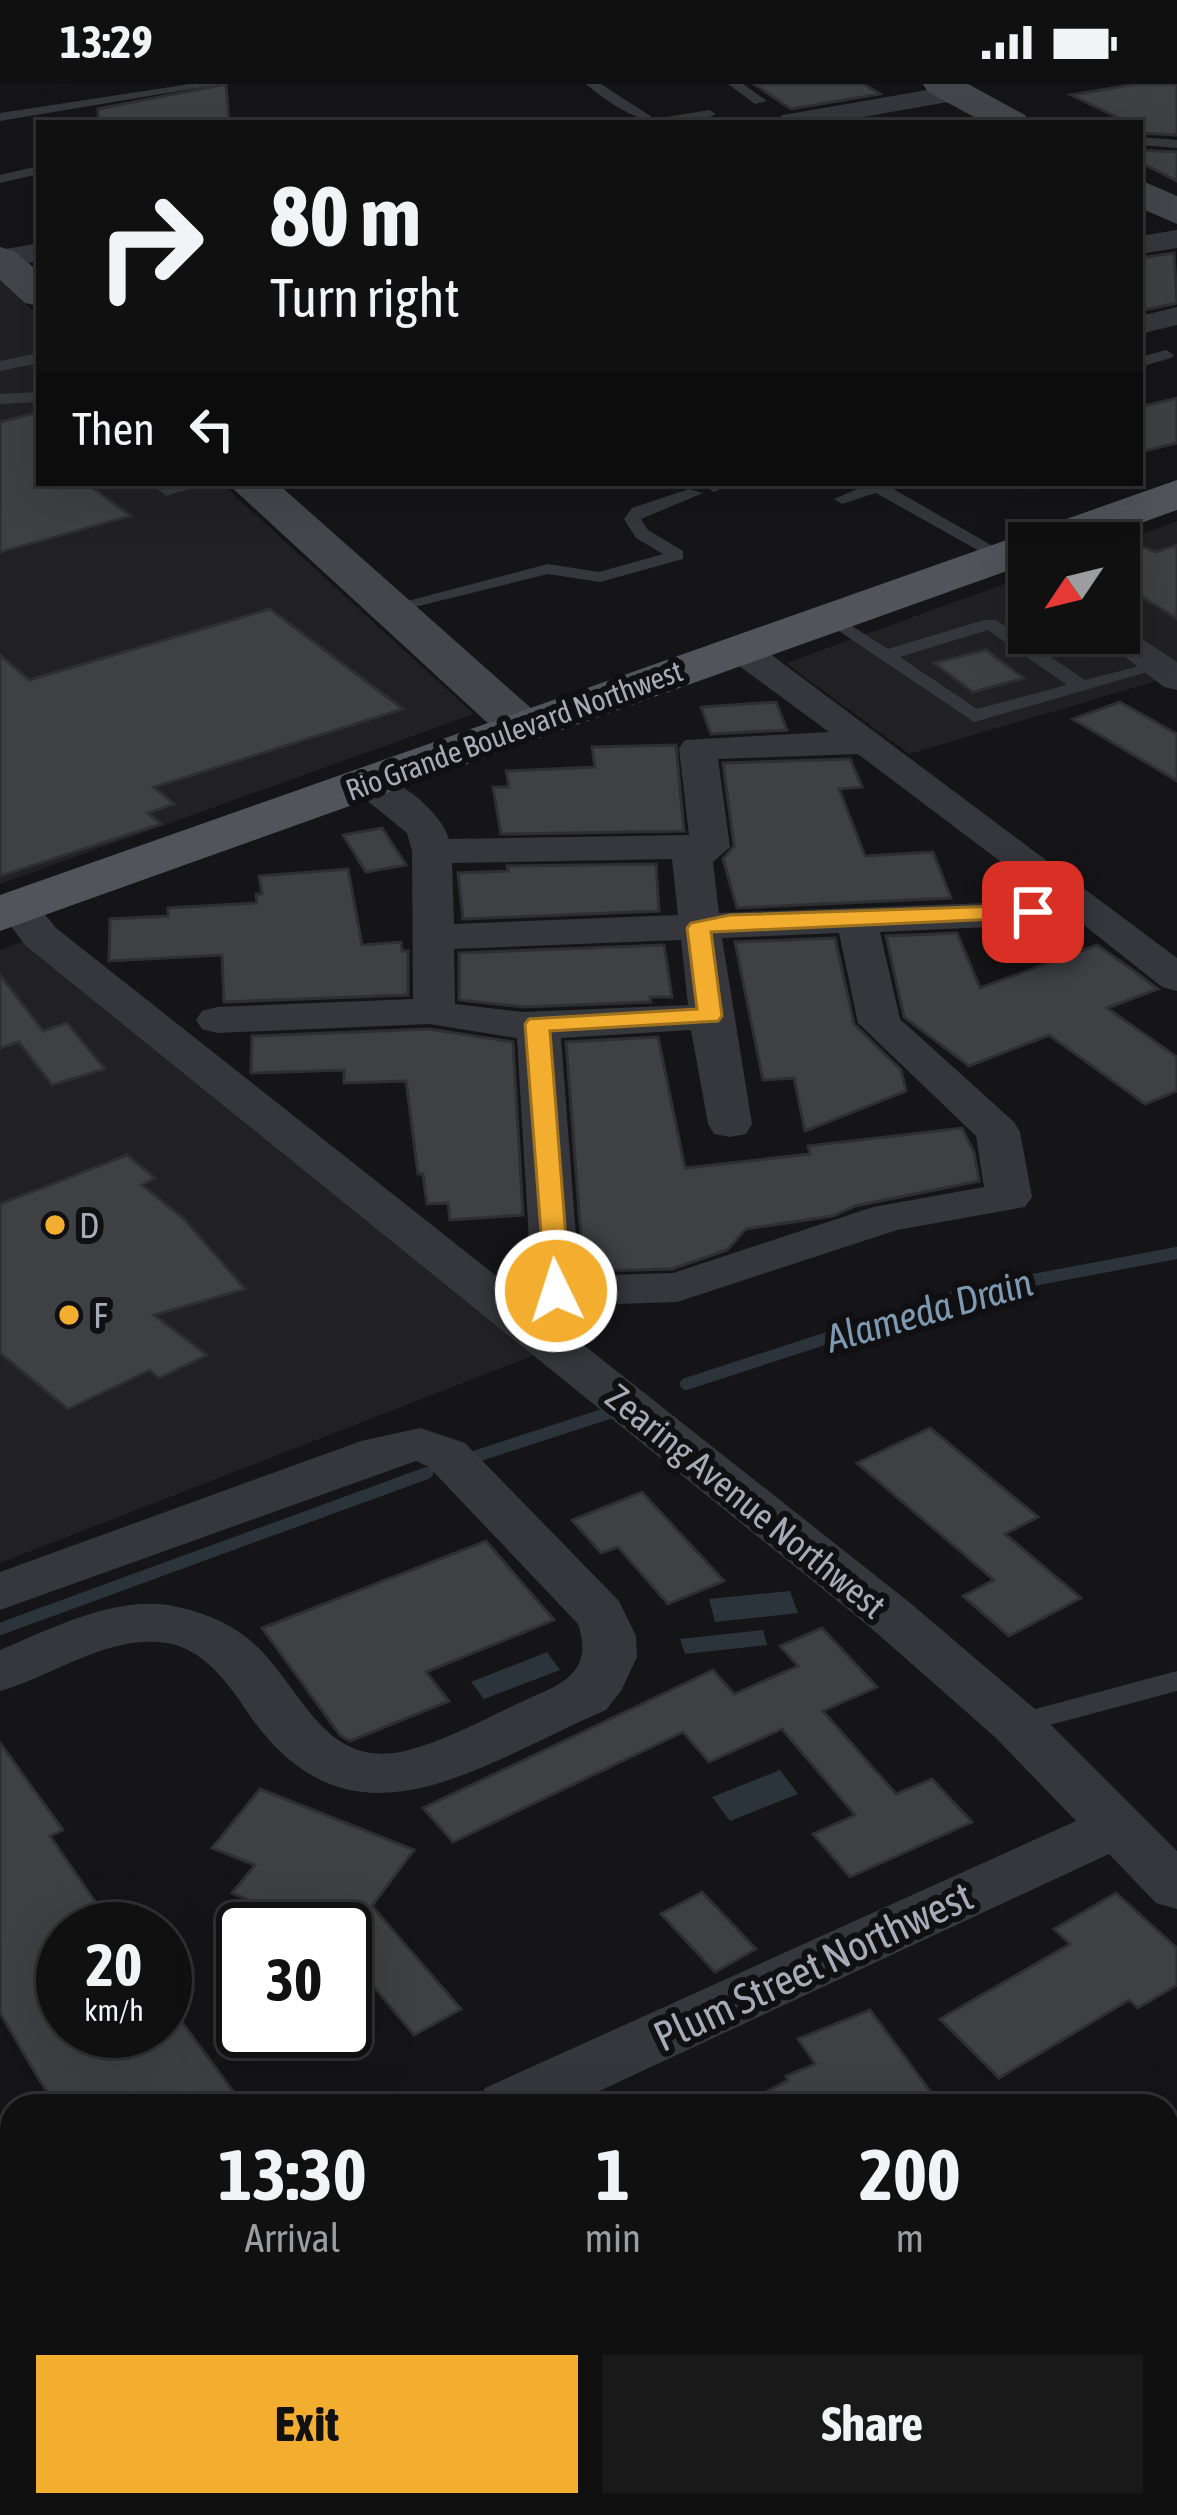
<!DOCTYPE html>
<style>
:root{--surface:#101011;--page:#19191a;--text:#f1f3f6;--muted:#9c9d9f;--line:#303031;--accent:#f3ae30}
body{margin:0;font-family:"Asap Condensed",sans-serif;background:var(--page);color:var(--text);height:100vh;display:flex;flex-direction:column;font-size:45px;white-space:nowrap}
*{box-sizing:border-box;margin:0}
p{font-size:39px;color:var(--muted)}
.icon{flex:none;width:66px;height:66px;fill:none;stroke:currentColor;stroke-width:2;stroke-linecap:round;stroke-linejoin:round}
.map{position:relative;flex:1;overflow:hidden}
.side{position:absolute;left:0px;top:2010px;width:1179px;height:423px;display:flex;flex-direction:column;background:var(--surface);border-radius:36px 36px 0 0;box-shadow:0 12px 48px #0002,0 0 0 3px var(--line)}
.side>*{flex:none}
.top-card{position:absolute;left:36px;top:36px;width:1107px;height:366px;border-radius:0px;box-shadow:0 12px 48px #0002,0 0 0 3px var(--line);background:#101011;color:var(--text);overflow:hidden}
.needle{width:78px;rotate:235deg}
.fabs{position:absolute;left:1008px;top:438px;display:grid;gap:24px}
.fabs a{display:grid;place-items:center;width:132px;height:132px;border-radius:0px;background:var(--surface);box-shadow:0 12px 48px #0002,0 0 0 3px var(--line);font-size:60px}
.speed{position:absolute;left:36px;top:1818px;display:flex;gap:24px;font-size:60px;font-weight:700;text-align:center}
.speed>*{display:grid;place-content:center;width:156px;height:156px;border-radius:50%;background:var(--surface);box-shadow:0 12px 48px #0002,0 0 0 3px var(--line);line-height:1}
.speed small{font-size:30px;font-weight:400}
.speed .limit{border:6px solid #111;border-radius:18px;background:#fff;color:#111}
.pin{position:absolute;display:grid;place-items:center;width:102px;height:102px;color:#fff;margin:-51px;border-radius:24px;box-shadow:0 6px 18px #0006}
.me{position:absolute;width:132px;margin:-66px;rotate:356deg;stroke-linejoin:round;filter:drop-shadow(0 0 9px #0008)}
.turn{display:flex;align-items:center;gap:42px;height:252px;padding:0 36px;font-size:54px}
.turn .icon{width:156px;height:156px;stroke-width:2.5}
.turn b{display:block;font-size:84px;line-height:102px}
.then{display:flex;align-items:center;height:114px;padding:0 36px;background:#0003;gap:24px;font-size:45px}
.eta{display:flex;justify-content:space-evenly;align-items:center;height:204px;text-align:center}
.eta b{font-size:72px;font-weight:700;line-height:84px}
.button{display:flex;gap:24px;margin-top:auto;padding:24px 36px}
.button a{flex:1;height:138px;border-radius:0px;background:var(--accent);color:#111;font-size:48px;font-weight:700;line-height:138px;text-align:center}
.button a+a{background:var(--page);color:var(--text)}
.status{display:flex;justify-content:space-between;align-items:center;height:84px;padding:0 60px;background:var(--surface);direction:ltr}
.status svg{height:33px;fill:currentColor}
.map>svg:first-child{display:block}
.built{fill:#212124}
.water{fill:#2b343b}
.lines{fill:none;stroke-linecap:round;stroke-linejoin:round}
.stream{stroke:#2b343b;stroke-width:12}
.building{fill:#3f4044;stroke:#2f2f33;stroke-width:3}
.lane{fill:#36373c;fill-rule:evenodd}
.street{fill:#36373c;fill-rule:evenodd}
.secondary{fill:#44464c;fill-rule:evenodd}
.primary{fill:#52545b;fill-rule:evenodd}
.route{fill:#f3ae30;stroke:#9e711f;stroke-width:3}
.poi-dot{fill:#f3ae30;stroke:#101012;stroke-width:4.5}
.labels{text-anchor:middle;dominant-baseline:central;stroke-width:12;stroke-linejoin:round;paint-order:stroke}
.far-street-label{font-size:30px;fill:#a6acb7;stroke:#101012}
.poi-label{font-size:36px;fill:#a6acb7;stroke:#101012;text-anchor:start}
.street-label{font-size:36px;fill:#a6acb7;stroke:#101012}
.water-label{font-size:39px;font-style:italic;fill:#7d9ab2;stroke:#101012}
.near-street-label{font-size:42px;fill:#a6acb7;stroke:#101012}
</style>
<div class="status"><b>13:29</b><svg viewBox="0 0 49 12"><path d="M0 12V9h3v3zM5 12V6h3v6zM10 12V3h3v9zM15 12V0h3v12zM26 1h20v11H26zM47 4h2v5h-2z"/></svg></div>
<div class="map">
<svg width="1177" height="2431" viewBox="0 0 1177 2431">
<rect width="100%" height="100%" fill="#151517"/>
<path class="built" d="M0,196L39,232V399H221L474,630L0,800Z
M1177,437V591L909,670L786,579L1029,491V549H1119L1117,459Z
M31,855L545,1267L0,1479V866Z"/>
<path class="water" d="M790,1507L798,1529L715,1538L709,1515Z
M763,1546L767,1561L685,1570L680,1555Z
M547,1568L560,1586L484,1615L471,1598Z
M780,1686L798,1710L730,1737L712,1713Z"/>
<g class="lines">
<path class="stream" d="M686,1300L969,1208L1177,1169
M477,1372L609,1329
M0,1545L427,1389"/>
</g>
<path class="building" d="M226,0L229,39H99L98,25Z
M754,0H863L880,10L791,25Z
M1137,0H1177V51L1140,49V39H1129L1071,11Z
M1140,66L1177,68V97L1140,78Z
M1174,169L1177,219L1140,227V174Z
M1177,314V359L1140,368V323Z
M39,328V399H86L131,432L0,468V338Z
M1177,461V535L1119,498V471L1143,463L1156,468Z
M270,525L403,625L154,703L174,720L148,729L161,740L0,792V571L29,596Z
M986,566L1024,594L973,608L934,579Z
M776,618L787,646L711,650L701,623Z
M1120,618L1177,650V697L1073,635Z
M676,661L684,747L501,750L493,703H509L506,687L595,683L592,663Z
M850,675L862,703L839,705L865,772L933,768L951,814L737,824L723,775L734,762L723,679Z
M382,744L406,781L366,788L343,751Z
M656,780L659,827L463,835L458,789L508,787L507,782Z
M348,785L362,861L401,858L402,867H408V911L224,918L222,871L109,877L110,835L168,832V824L257,819L256,810H262L259,792Z
M957,849L980,904L1097,861L1134,887L1158,905L1107,924L1177,973V1007L1145,1020L1049,951L969,982L904,933L886,852Z
M835,854L854,940L901,986L906,1007L805,1047L794,994L763,996L735,858Z
M664,861L672,913H650L651,918L524,923L459,916V869Z
M0,891L43,947L67,939L105,985L52,1001L19,958L0,964Z
M429,945L513,958L523,1131L450,1136L448,1119L427,1120L423,1090H418L406,997L344,999V986L251,989L252,952Z
M658,953L685,1084L810,1070L808,1062L962,1044L974,1068L979,1097L855,1122L833,1132L746,1145L727,1166L672,1185L592,1187L581,1153L566,958Z
M127,1071L155,1094L142,1101L184,1135L245,1205L154,1231L207,1271L159,1294L150,1286L68,1325L0,1269V1120Z
M930,1344L1038,1433L1005,1450L1081,1514L1009,1552L963,1512L994,1496L857,1379Z
M642,1408L724,1497L668,1520L618,1463L601,1469L572,1436Z
M486,1457L554,1536L426,1588L449,1617L350,1657L340,1651L262,1544Z
M822,1544L877,1603L823,1627L896,1710L932,1695L972,1738L850,1793L813,1750L855,1731L782,1645L709,1678L683,1648L453,1758L423,1724L713,1586L734,1610L798,1582L780,1562Z
M0,1659L63,1746L50,1752L114,1845H63V1947H165V1915L244,2022H57L40,1997L0,1929Z
M260,1705L414,1766L372,1822L461,1925L414,1951L345,1868V1845H318L232,1809L255,1781L212,1764Z
M702,1808L756,1865L715,1888L661,1830Z
M1116,1809L1177,1864V1901L1138,1924L1129,1916L999,1994L940,1935L1070,1860L1054,1845Z
M870,1926L941,2022H740L788,1996L786,1992L815,1980L798,1955Z"/>
<g class="lines">
<path class="lane" d="M190,0H221L0,37V29Z
M586,0H601L655,35L709,26L716,30C668,55 623,32 586,0Z
M728,0H743L767,17L755,20Z
M1140,53L1177,56V64L1140,61Z
M39,82V90L0,99V91Z
M1166,266L1174,271L1171,274L1140,283V273Z
M39,269V279L0,287V277Z
M39,308V318L0,320V310Z
M150,399H209L166,412Z
M708,399H734L714,408L706,403Z
M871,399H883L1012,473L997,477L876,409L842,420L834,415Z
M689,405L703,409L641,435L648,446L683,467V475L600,498L548,490L390,529L381,524L548,480L599,488L663,470L636,454L624,435L632,424Z
M830,528L888,565L984,536H996L1085,596L1159,577L1168,582L974,638L824,537L821,533ZM988,546L1067,601L977,625L900,573Z
M1177,1587V1607L1016,1650L1006,1647L1002,1640L1006,1633Z"/>
<path class="street" d="M956,1L965,3L969,9L965,15L829,39H770L783,31Z
M1177,146V164L1140,170V152Z
M39,159V177L0,184V166Z
M1177,223V241L1140,250V232Z
M1003,463L1029,475V501L1017,498L986,473L991,466Z
M1119,540L1177,578V606L1164,603L1094,549H1119Z
M740,554L753,557L1177,874V907L1162,903L1070,830L1012,842L880,848L900,935L1014,1038L1020,1048L1032,1113L1025,1123L897,1146L677,1218L556,1222L539,1217L532,1207L517,954L429,940L217,949L202,945L196,936L202,927L217,923L413,915L412,767L407,749L354,706L349,698L354,690C385,682 440,724 449,755L689,751L679,664L685,656L829,648L727,573L722,565L727,557ZM858,670L1045,811L1012,818L719,829L713,778L730,763L718,675ZM672,775L678,831L454,840L452,779ZM839,849L858,939L976,1052L984,1103L873,1123L673,1189L579,1192L561,954L691,946L708,1040L714,1050L730,1053L746,1050L752,1040L722,854ZM681,856L688,921L524,928L455,920L454,865Z
M18,812L32,815L56,844L909,1518L1036,1626L1177,1767V1825L1156,1819L1109,1770L567,2022H476L485,2004L1076,1737L996,1654L871,1544L26,862L0,828L4,815Z
M420,1344L465,1359L619,1517L636,1552L637,1573L621,1607L606,1626C476,1682 351,1779 248,1629C229,1600 203,1564 166,1559C108,1550 54,1592 0,1607V1566C50,1545 112,1513 168,1521C197,1526 229,1538 251,1557C302,1601 322,1686 405,1667C450,1656 497,1628 541,1609C574,1595 591,1578 578,1540L429,1383L416,1377L0,1526V1488L361,1357Z
M0,2143L12,2147V2220L0,2215Z
M103,2421H173L178,2431H108Z"/>
<path class="secondary" d="M923,0H968L1025,31L1030,39H985L928,8Z
M1140,96L1177,112V140L1140,124Z
M0,163L14,167L39,188V222L25,219L0,196Z
M227,399H277L540,632L548,643L540,654L522,659L504,654Z"/>
<path class="primary" d="M1177,396V426L1085,459H1029V479L0,847V811Z"/>
</g>
<path class="route" d="M1033,821L1041,823V833L711,848L722,932L718,937L550,947L570,1207L566,1213H546L525,940L529,935L697,925L687,844L691,839L730,831Z"/>
<g class="poi-dot">
<circle cx="55" cy="1141" r="12"/>
<circle cx="69" cy="1231" r="12"/>
</g>
<g class="labels">
<g class="far-street-label">
<text transform="translate(514 646) rotate(-20)">Rio Grande Boulevard Northwest</text>
</g>
<g class="poi-label">
<text x="79" y="1141">D</text>
<text x="93" y="1231">F</text>
</g>
<g class="street-label">
<text transform="translate(746 1417) rotate(39)">Zearing Avenue Northwest</text>
</g>
<g class="water-label">
<text transform="translate(929 1226) rotate(-16)">Alameda Drain</text>
</g>
<g class="near-street-label">
<text transform="translate(813 1882) rotate(-25)">Plum Street Northwest</text>
</g>
</g>
</svg>
<div class="fabs">
<a><svg class="needle" viewBox="-14 -14 28 28"><path d="M0-13l5 13h-10z" fill="#e53935"/><path d="M0 13l5-13h-10z" fill="#9c9d9f"/></svg></a>
</div>
<div class="speed"><div>20<small>km/h</small></div><div class="limit">30</div></div>
<div class="pin" style="left:1033px;top:828px;background:#d93025"><svg class="icon" aria-label="arrive" viewBox="0 0 24 24"><path d="M6 21V4h12l-3 4 3 4H6"/></svg></div>
<svg class="me" style="left:556px;top:1207px" viewBox="-20 -20 40 40"><circle r="17" fill="#f3ae30" stroke="#fff" stroke-width="3"/><path d="M0-11L8 9 0 5-8 9z" fill="#fff"/></svg>
<div class="top-card">
<div class="turn"><svg class="icon" aria-label="right" viewBox="0 0 24 24"><path d="M7 20v-9h11M14 6l5 5-5 5"/></svg><div><b>80 m</b>Turn right</div></div>
<div class="then">Then<svg class="icon" aria-label="left" viewBox="0 0 24 24"><path d="M17 20v-9H6M10 6l-5 5 5 5"/></svg></div>
</div>
<section class="side">
<div class="eta">
<div><b>13:30</b><p>Arrival</p></div>
<div><b>1</b><p>min</p></div>
<div><b>200</b><p>m</p></div>
</div>
<div class="button"><a>Exit</a><a>Share</a></div>
</section>
</div>
